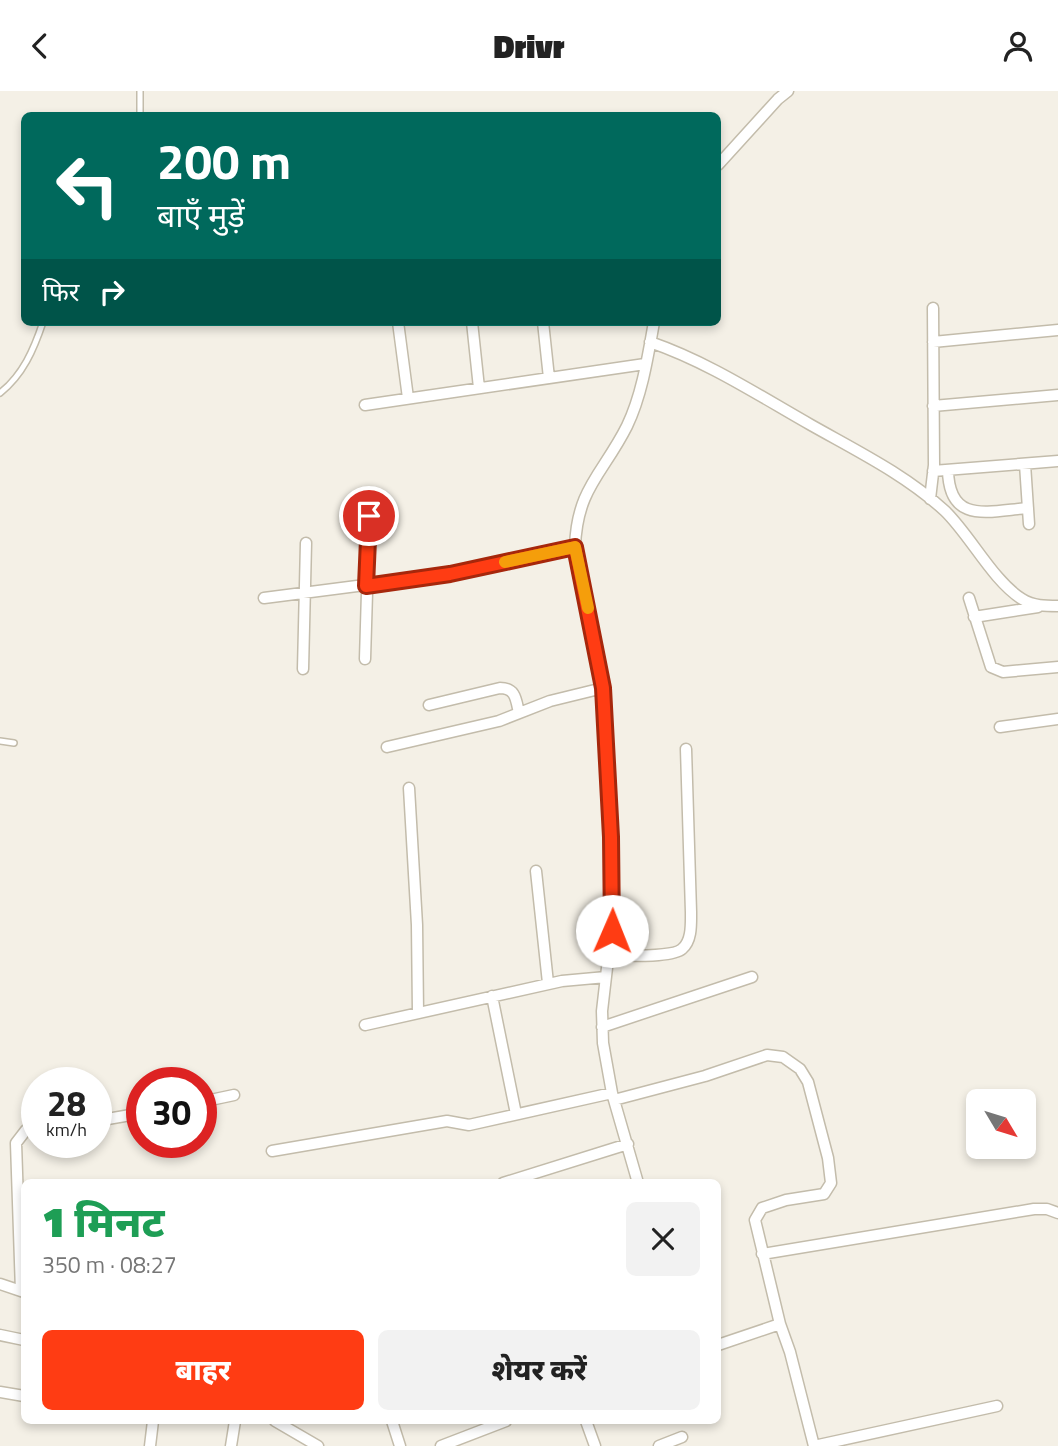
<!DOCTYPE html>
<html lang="hi">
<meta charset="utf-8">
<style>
:root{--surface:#fff;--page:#f2f2f2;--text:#222;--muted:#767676;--accent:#ff3c13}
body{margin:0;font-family:"Titillium Web","Noto Sans Devanagari",sans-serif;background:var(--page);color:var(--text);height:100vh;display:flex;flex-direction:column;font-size:26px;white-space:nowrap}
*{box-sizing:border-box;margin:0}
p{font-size:23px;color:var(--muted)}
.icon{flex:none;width:38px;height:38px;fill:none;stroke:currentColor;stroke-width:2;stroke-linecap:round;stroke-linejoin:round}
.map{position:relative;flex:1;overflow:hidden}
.side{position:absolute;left:21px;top:1088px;width:700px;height:245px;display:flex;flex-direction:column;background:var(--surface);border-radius:10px;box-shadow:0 4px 10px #0003}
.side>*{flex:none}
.banner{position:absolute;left:21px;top:21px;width:700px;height:214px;border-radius:10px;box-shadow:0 4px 10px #0003;background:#00695c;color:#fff;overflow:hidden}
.needle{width:46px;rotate:128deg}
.fabs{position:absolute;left:966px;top:998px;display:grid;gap:14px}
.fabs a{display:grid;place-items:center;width:70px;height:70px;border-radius:10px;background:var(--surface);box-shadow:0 4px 10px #0003;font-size:35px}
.speed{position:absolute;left:21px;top:976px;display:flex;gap:14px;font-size:35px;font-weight:700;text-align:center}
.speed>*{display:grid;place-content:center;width:91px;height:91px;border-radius:50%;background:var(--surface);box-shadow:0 4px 10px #0003;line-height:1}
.speed small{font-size:18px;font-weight:400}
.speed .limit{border:10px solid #d22;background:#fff;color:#111}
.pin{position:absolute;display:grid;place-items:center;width:60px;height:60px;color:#fff;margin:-30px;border:4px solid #fff;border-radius:50%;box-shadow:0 2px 7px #0007}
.me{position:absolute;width:77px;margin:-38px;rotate:1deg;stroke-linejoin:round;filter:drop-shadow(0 0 5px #0008)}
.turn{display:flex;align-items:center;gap:24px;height:147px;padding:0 21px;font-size:32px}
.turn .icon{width:91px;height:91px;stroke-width:2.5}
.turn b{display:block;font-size:49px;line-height:60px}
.then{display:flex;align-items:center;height:66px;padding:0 21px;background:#0003;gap:14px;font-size:26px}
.round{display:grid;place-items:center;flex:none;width:74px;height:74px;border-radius:10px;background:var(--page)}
.headline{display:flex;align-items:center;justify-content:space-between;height:119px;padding:0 21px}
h1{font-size:42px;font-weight:800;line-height:52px;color:#1e9e55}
.cta{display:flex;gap:14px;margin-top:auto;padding:14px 21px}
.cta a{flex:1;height:80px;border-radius:10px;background:var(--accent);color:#fff;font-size:28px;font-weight:800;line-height:80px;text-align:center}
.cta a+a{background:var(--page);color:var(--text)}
header{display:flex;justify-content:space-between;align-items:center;height:91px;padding:0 21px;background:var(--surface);font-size:32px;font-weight:800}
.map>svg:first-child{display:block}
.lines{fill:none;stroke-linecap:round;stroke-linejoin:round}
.service-casing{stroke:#c3bcab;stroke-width:8}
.minor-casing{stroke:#c3bcab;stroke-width:13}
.service{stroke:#fff;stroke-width:5}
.minor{stroke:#fff;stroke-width:10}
.route-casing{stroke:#a6270c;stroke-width:18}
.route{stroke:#ff3c13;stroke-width:12}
.slow{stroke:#f59e0b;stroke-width:12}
</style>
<header><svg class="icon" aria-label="back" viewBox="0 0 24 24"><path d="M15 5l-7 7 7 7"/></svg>Drivr<svg class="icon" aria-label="person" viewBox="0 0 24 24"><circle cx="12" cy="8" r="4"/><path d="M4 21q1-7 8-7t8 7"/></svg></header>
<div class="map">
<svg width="1058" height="1355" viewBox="0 0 1058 1355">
<rect width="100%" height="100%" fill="#f4f0e6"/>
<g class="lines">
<defs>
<path id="service" d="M140,24V0
M0,302C23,284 34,258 43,231
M0,650L14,652"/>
<path id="minor" d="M718,74L778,8L788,0
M398,231L408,307
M472,231L479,297
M543,231L549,287
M650,251C708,271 758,304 811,334C857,360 906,384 945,420C970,444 993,490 1022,508C1033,515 1046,515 1058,515
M933,251L1058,239
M365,314L645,273
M933,315L1058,304
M1025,373L1029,433
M948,379C949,434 989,420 1028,417
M933,380L1058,370
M930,408L934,374L933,217
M264,507L450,483L575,456
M969,507L991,576L1003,581L1058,576
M974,526L1038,516
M365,568L370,402
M303,578L306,452
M429,614L500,597C516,597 516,609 519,622
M1000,636L1058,628
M387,656L499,630L550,610L603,597
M409,697L417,834L418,922
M536,780L548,892
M610,865C624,864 672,867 682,858C692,850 691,833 691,821L686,658
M492,905L516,1023
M365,934L562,890L606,886
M602,936L752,886
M614,1009L705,985L767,964L783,966L800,978L808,991L828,1067L831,1092L824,1103L786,1109L762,1117L755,1129L780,1233L790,1261L814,1355
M201,1011L234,1004
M96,1030L142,1022
M272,1060L447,1030L469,1034L612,1002
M503,1092L628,1053
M638,1092L612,1002L603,952L602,920L613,825L608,674L603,597L575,456C577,397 603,383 627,335C642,304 648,265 654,231
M762,1163L1034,1118H1047L1058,1122
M0,1193L24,1201
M21,1200L16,1052L26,1039L37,1036
M0,1244L24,1249
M718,1254L780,1233
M0,1301L24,1305
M275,1330L318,1355
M392,1330L400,1355
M586,1330L595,1355
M150,1355L153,1330
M231,1355L235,1330
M441,1355L506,1330
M659,1355L682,1346
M814,1355L997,1315"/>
</defs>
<use href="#service" class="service-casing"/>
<use href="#minor" class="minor-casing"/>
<use href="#service" class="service"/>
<use href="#minor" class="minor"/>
</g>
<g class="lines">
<defs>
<path id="route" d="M369,425L366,495L450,483L575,456L603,597L611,746L612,840"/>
</defs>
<use href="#route" class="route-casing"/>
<use href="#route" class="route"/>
<path class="slow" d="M505,471L575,456L588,517"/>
</g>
</svg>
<div class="fabs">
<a><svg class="needle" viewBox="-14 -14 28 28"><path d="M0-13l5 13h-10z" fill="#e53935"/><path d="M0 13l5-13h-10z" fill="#767676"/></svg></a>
</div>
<div class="speed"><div>28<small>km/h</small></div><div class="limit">30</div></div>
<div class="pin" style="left:369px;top:425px;background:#d93025"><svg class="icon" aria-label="arrive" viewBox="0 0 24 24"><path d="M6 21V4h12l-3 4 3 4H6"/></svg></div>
<svg class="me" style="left:612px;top:840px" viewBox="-20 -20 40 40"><circle r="19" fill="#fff"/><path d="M0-13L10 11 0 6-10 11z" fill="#ff3c13"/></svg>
<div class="banner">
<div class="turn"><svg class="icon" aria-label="left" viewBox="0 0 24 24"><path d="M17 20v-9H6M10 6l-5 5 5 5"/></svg><div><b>200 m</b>बाएँ मुड़ें</div></div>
<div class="then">फिर<svg class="icon" aria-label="right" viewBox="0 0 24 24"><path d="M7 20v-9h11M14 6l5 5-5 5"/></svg></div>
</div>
<section class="side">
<div class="headline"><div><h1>1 मिनट</h1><p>350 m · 08:27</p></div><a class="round"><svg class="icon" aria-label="close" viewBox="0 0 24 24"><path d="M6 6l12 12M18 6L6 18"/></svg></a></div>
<div class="cta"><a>बाहर</a><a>शेयर करें</a></div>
</section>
</div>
